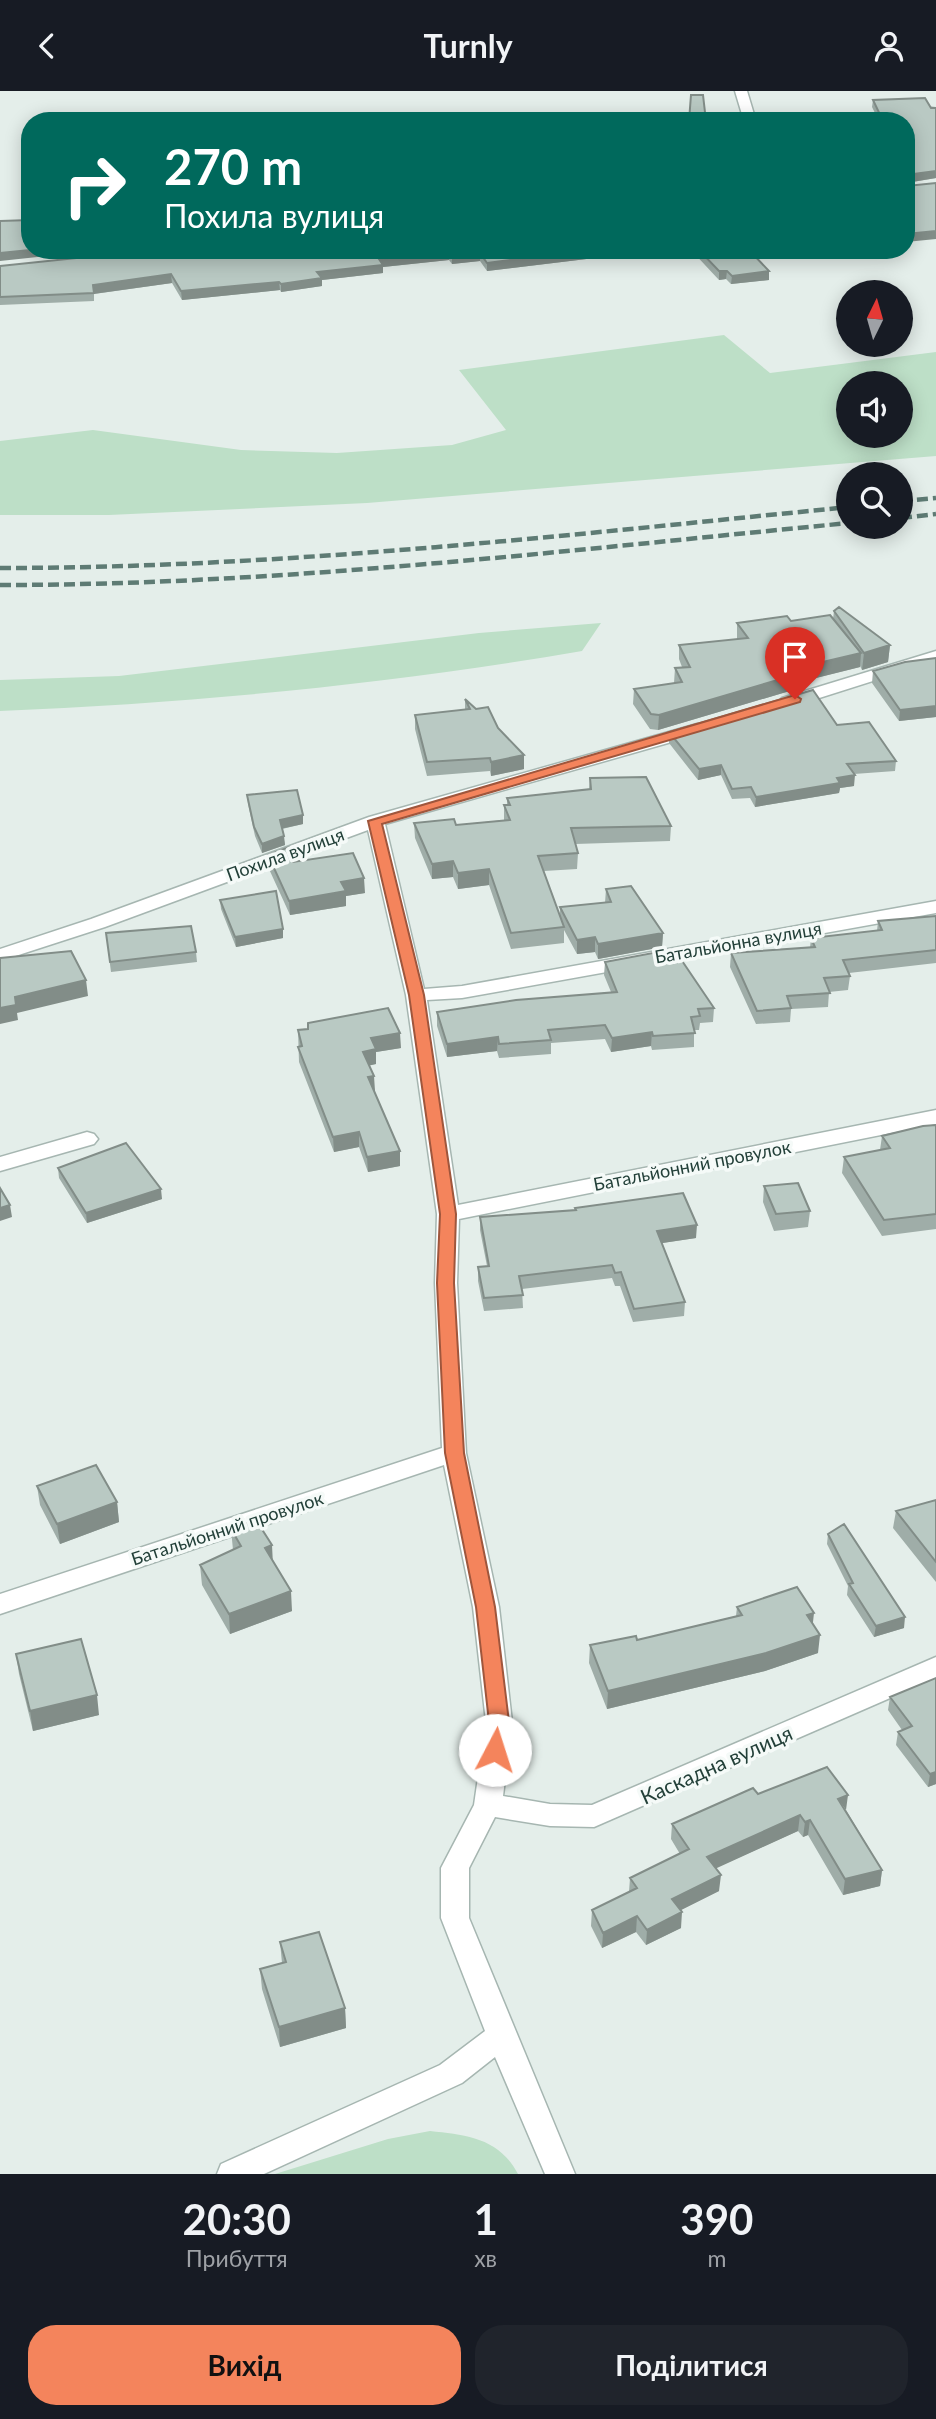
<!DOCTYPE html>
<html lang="uk">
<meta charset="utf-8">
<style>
:root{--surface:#171b24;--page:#20242c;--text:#f1f3f6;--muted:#9ea1a6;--accent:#f4845c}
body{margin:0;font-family:Lato,sans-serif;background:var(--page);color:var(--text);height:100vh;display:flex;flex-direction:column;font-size:26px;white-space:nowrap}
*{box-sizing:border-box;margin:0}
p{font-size:23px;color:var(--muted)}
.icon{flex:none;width:38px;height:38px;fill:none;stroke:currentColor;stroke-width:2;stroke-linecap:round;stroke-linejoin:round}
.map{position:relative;height:2083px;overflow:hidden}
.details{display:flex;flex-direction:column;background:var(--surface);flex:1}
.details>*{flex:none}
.banner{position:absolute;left:21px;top:21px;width:894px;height:147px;border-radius:28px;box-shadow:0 4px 18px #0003;background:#00695c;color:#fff;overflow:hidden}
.needle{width:46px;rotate:5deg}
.buttons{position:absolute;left:836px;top:189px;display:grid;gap:14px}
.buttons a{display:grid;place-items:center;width:77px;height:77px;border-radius:50%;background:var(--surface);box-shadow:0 4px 18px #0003;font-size:35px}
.pin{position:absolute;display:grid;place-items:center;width:60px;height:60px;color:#fff;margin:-72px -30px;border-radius:50% 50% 50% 0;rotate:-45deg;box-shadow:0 0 7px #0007}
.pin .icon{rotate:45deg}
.me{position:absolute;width:77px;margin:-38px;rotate:5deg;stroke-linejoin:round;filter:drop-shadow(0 0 5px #0008)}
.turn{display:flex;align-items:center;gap:24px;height:147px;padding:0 28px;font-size:32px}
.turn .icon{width:91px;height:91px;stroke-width:2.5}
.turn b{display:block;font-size:49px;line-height:60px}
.eta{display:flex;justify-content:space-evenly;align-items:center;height:119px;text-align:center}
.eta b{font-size:42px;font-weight:700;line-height:49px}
.action{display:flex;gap:14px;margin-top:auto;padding:14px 28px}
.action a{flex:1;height:80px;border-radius:28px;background:var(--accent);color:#111;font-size:28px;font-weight:700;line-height:80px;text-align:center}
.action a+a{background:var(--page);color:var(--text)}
header{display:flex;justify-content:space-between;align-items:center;height:91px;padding:0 28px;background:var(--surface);font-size:32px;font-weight:700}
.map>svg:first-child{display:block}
.green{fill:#bddfc7;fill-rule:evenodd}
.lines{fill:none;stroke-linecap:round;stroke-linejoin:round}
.minor-casing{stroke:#a6b6b1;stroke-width:3}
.minor{fill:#fff;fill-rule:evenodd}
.rail{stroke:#5e7b74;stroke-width:4.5;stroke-dasharray:11 5;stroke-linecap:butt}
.wall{fill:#9fada8}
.shaded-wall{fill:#828d88}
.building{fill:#b9c9c3;stroke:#828d88;stroke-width:2}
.route{fill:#f4845c;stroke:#9f563c;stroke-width:2}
.labels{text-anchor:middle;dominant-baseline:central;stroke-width:7;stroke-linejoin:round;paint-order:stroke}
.street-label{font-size:18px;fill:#234039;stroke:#f5faf8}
.near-street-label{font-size:21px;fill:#234039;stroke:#f5faf8}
</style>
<header><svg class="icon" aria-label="back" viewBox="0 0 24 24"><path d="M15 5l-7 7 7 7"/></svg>Turnly<svg class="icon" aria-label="person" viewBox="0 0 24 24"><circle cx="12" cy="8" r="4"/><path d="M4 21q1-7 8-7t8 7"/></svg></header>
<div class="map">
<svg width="936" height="2083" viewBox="0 0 936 2083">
<rect width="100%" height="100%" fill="#e4eeea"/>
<path class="green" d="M724,244L770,282L936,261V365L367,412L109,424H0V350L93,339L241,359L337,362L452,354L506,339L459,279ZM849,292H901V345H849Z
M601,532L582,560C391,593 195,612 0,620V589L119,585L479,542Z
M430,2040C467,2044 499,2047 518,2083H275L388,2048Z"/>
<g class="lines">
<defs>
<path id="minor" d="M735,0H747L756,30H744Z
M936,560V570L794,615L788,616L779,611L782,607Z
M697,633L706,638L703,642L385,733L424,898L462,895L936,810V822L462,907L427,909L458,1114L936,1019V1033L459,1128L457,1192L466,1362L499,1516L512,1631L503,1705L550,1713L592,1714L936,1566V1587L594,1736L550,1735L495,1726L469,1777V1827L575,2083H545L495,1966L462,1992L264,2083H217L221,2073L440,1974L485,1940L441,1827V1777L474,1714L486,1631L473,1516L444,1374L0,1523V1503L442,1357L435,1192L437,1123L406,904L368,739L105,836L0,870V858L91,828L369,726Z
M87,1041L94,1043L98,1048L94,1053L0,1080V1066Z"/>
</defs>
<use href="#minor" class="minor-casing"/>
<use href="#minor" class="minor"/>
<path class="rail" d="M901,410L936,407
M901,427L936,423
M0,477C284,477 567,444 849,416
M0,494C283,494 568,459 849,432"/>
</g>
<path class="wall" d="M873,9L936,16V88V87L906,92V30H879L872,16Z
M153,159H603V166L487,180L480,170L452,173L449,169L383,176V182L322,189V195L281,201L280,199L182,209L172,192L94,203V210L0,214V175Z
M669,159H749L769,189L731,193L726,188L719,189L691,159L672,162Z
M834,520L890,554L888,571L862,579L860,575V576L804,590L803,596L658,639L650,638L633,613L634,598L674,592L675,577L682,576L679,568V554L737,548V532L833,528Z
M936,567V626L899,630L872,592L873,580Z
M465,608L498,637L524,678L491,685L490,680L427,685L415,638V624L465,619Z
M837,634L896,670L895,680L854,683V695L840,697L839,702L755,716L750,707L732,708L721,684L698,689L669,652V641Z
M590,687L671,735L670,750L575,753L578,762L577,778L544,780L560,825V816L605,812L606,798L663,842L662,856L598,868L595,861L577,863L564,839V852L511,858L489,794L458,798L453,786L432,788L415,747L414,732L456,734L504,729V714H507V707L589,698Z
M247,704L303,724V733L282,738L285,754L262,762L255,745L248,713Z
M268,764L293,771L365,802L346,805V815L290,824L269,778Z
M220,809L283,838V847L236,856L221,818Z
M936,825V872L849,882L850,885L848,899L829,901L828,916L791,918L790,931L756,933L730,876L731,862L810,857L811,847L877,840L878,830Z
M106,842L196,861L197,871L111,881Z
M605,871L714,917L713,931L700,932L699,939H694V956L652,959L651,955L611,961L605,948L551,952V963L499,967L497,960L447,966L437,935V921L611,901L604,884Z
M298,939L401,957L376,961V973L369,974L374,1000L400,1075L368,1081L359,1056L334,1061L299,971Z
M936,1034V1138L882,1145L842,1082L844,1066L880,1059L882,1045Z
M58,1077L162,1108L87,1132L59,1087Z
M764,1095L810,1120L808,1136L774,1140L763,1111Z
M575,1117L696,1147L662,1152L685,1211L684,1225L633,1231L620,1195H615L612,1187L522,1198L523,1217L484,1220L478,1190V1176L487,1175L480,1139V1126L575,1119Z
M37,1395L117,1411L119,1431L60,1453L40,1414Z
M936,1409V1491L893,1437L896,1420Z
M231,1438L273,1470L292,1520L230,1543L202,1494L200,1474L233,1459Z
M828,1443L904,1537L874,1546L847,1504L848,1495L827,1453Z
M737,1516L813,1533L818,1562L765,1580L607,1618L589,1572L590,1554L637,1549L736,1525Z
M16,1563L99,1624L33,1640L19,1583Z
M936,1587V1693L928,1696L896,1654L898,1641L902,1639L888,1619L890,1606Z
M758,1703L846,1719L882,1779L880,1795L843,1804L808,1744L803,1746L798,1740L715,1777L719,1800L681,1819V1837L646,1854L636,1841L602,1857L591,1835L592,1819L629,1801L630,1787L680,1763L671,1748L672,1733Z
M280,1851L345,1917L346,1937L280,1956L262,1898L260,1878L282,1872Z"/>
<path class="shaded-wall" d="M936,80V87L906,92V84Z
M936,140V148L906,151V143Z
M30,159H103L0,170V162Z
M590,159H603V166L487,180V172Z
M672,159H691L672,162Z
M449,161V169L383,176V182L322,189V195L281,201V193L317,181L379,168Z
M480,162V170L452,173V164Z
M719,180H727L726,188L719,189Z
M769,180V189L731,193L732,185Z
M171,183L172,192L93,203V194Z
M279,191L280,199L182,209L181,200Z
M890,554L888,571L862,579L864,562Z
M861,562L860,576L804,590L803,596L658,639L659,624L801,576Z
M936,615V626L899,630L900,619Z
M524,664V678L491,685V671Z
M721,674V684L698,689L699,678Z
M855,684L854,695L840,697L839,702L755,716L756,706L837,687Z
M303,724V733L280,738V729Z
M284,745L285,754L262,762V753Z
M453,770V786L432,788V773Z
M489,778V794L458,798V782Z
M364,787L365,802L346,805V815L290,824L289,810L341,791Z
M283,838V847L236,856L235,846Z
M663,842L662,856L598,868V853Z
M595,846V861L577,863V849Z
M86,889L88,905L17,922L18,929L0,933V917L15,906Z
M652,941L651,955L611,961L612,947Z
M400,942L401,957L376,961V973L363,976V961L371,947Z
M498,946L497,960L447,966V953Z
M374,985L375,1000L369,1001L368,986Z
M359,1041V1056L334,1061L333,1046Z
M400,1060V1075L368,1081L367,1066Z
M161,1098L162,1108L87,1132L86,1122Z
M10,1114L12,1126L0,1130V1117Z
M697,1134L696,1147L656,1153L657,1140Z
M117,1411L119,1431L60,1453L57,1433Z
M272,1454L273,1474L265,1457Z
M291,1500L292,1520L230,1543L229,1523Z
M814,1522L812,1540L807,1524Z
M905,1526L904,1537L874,1546L876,1535Z
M820,1544L818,1562L765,1580L607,1618L608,1600Z
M97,1604L99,1624L33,1640L30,1620Z
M936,1681V1693L928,1696L930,1683Z
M848,1704L846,1719L838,1708Z
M800,1724L798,1740L706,1782L707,1766Z
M810,1729L808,1744L803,1746L805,1731Z
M882,1779L880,1795L843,1804L845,1788Z
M721,1784L719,1800L671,1824L672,1808Z
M682,1821L681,1837L646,1854L647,1839Z
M637,1825L636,1841L602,1857L603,1842Z
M345,1917L346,1937L280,1956L279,1936Z"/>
<path class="building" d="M691,4H703L706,30H689Z
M925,7L931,17H936V80L906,84V30H883L873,9Z
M936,92V140L906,143V93L907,95Z
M30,129V159L0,162V130Z
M153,159H590L487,172L480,162L452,164L449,161L379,168L383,174L317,181L322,187L281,193L279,191L181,200L171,183L93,194L94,202L0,206V175Z
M699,159H749L769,180L732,185L727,180H719Z
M839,516L890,554L864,562L834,520Z
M830,524L861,562L801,576L805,581L659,624L651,623L634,598L682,591L675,577L690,576L679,554L748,547L737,532L787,525L791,530Z
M936,567V615L900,619L873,580L905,571Z
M813,599L837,634L869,631L896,670L847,673L855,684L837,687L840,692L756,706L751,696L732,698L721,674L699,678L669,641Z
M465,608L476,618L488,616L498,637L524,664L491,671L490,667L427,671L415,624L470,618Z
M646,686L671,735L571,737L578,762L538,765L564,836L511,842L489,778L458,782L453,770L432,773L414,732L454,728L456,734L510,729L504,714H510L507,707L591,698L590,687Z
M297,699L303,724L280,729L284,745L262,753L254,736L247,704Z
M289,756L293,771L353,762L364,787L341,791L346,800L289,810L268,764Z
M631,795L663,842L598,853L595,846L577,849L560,816L611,811L606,798Z
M276,800L283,838L235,846L220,809Z
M936,825V859L843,869L850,885L824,887L830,902L787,905L791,917L757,920L731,862L815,856L811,847L882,839L878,830Z
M191,835L196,861L110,871L106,842Z
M674,858L714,917L698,918L700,925L691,926L695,942L653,945L652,941L612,947L605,934L548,939L551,949L499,953L498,946L447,953L437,921L516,909L617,901L605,871Z
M71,860L86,889L15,906L16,914L0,917V867Z
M388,917L400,942L371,947L376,958L363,961L374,985L368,986L400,1060L367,1066L359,1041L333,1046L298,956L302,955L298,939L308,938V932Z
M936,1034V1123L884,1129L844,1066L890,1057L882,1045L923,1035Z
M126,1052L161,1098L86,1122L58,1077Z
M798,1092L810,1120L776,1123L764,1095Z
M0,1097L10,1114L0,1117Z
M683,1102L697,1134L657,1140L685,1211L634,1218L621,1181L615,1182L612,1174L519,1185L523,1204L484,1207L478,1176L489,1175L480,1126L576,1119L575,1117Z
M96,1374L117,1411L57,1433L37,1395Z
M936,1409V1471L896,1420Z
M256,1429L272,1454L265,1457L291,1500L229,1523L200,1474L241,1455L231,1438Z
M844,1433L905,1526L876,1535L849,1493L853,1492L828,1443Z
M797,1496L814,1522L807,1524L820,1544L766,1562L608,1600L590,1554L636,1545L637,1549L742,1524L737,1516Z
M81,1548L97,1604L30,1620L16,1563Z
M936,1587V1681L930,1683L898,1641L912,1635L890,1606Z
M827,1676L848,1704L838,1708L882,1779L845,1788L810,1729L805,1731L800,1724L707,1766L721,1784L672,1808L682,1821L647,1839L637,1825L603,1842L592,1819L637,1797L630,1787L689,1758L672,1733L753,1697L758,1703Z
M319,1841L345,1917L279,1936L260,1878L286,1871L280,1851Z"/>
<path class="route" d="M795,604L801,608L800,611L382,733L424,904L456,1123L454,1192L464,1362L495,1516L509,1631L503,1664H488L485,1659L489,1631L476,1516L445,1362L437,1192L440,1123L409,904L368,730Z"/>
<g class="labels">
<g class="street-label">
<text transform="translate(285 763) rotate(-20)">Похила вулиця</text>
<text transform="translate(738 851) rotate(-10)">Батальйонна вулиця</text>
<text transform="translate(692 1074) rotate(-11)">Батальйонний провулок</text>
<text transform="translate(227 1437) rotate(-18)">Батальйонний провулок</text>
</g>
<g class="near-street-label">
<text transform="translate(716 1673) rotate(-24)">Каскадна вулиця</text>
</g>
</g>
</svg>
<div class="buttons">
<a><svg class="needle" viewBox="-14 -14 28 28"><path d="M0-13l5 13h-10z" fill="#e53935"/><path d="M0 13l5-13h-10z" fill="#9ea1a6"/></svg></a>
<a><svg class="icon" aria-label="sound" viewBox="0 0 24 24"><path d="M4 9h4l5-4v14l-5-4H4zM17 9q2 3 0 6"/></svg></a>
<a><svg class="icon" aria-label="search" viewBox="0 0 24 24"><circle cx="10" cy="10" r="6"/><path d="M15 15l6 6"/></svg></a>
</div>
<div class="pin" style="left:795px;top:608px;background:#d93025"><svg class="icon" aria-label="arrive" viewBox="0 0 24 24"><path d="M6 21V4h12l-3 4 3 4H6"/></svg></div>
<svg class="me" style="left:495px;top:1659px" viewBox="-20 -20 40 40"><circle r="19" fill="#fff"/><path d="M0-13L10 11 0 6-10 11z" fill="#f4845c"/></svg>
<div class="banner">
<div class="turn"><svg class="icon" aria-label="right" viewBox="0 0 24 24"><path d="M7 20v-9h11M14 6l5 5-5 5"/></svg><div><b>270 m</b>Похила вулиця</div></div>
</div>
</div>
<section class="details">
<div class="eta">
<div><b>20:30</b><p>Прибуття</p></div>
<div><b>1</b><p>хв</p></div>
<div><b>390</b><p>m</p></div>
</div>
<div class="action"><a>Вихід</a><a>Поділитися</a></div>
</section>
